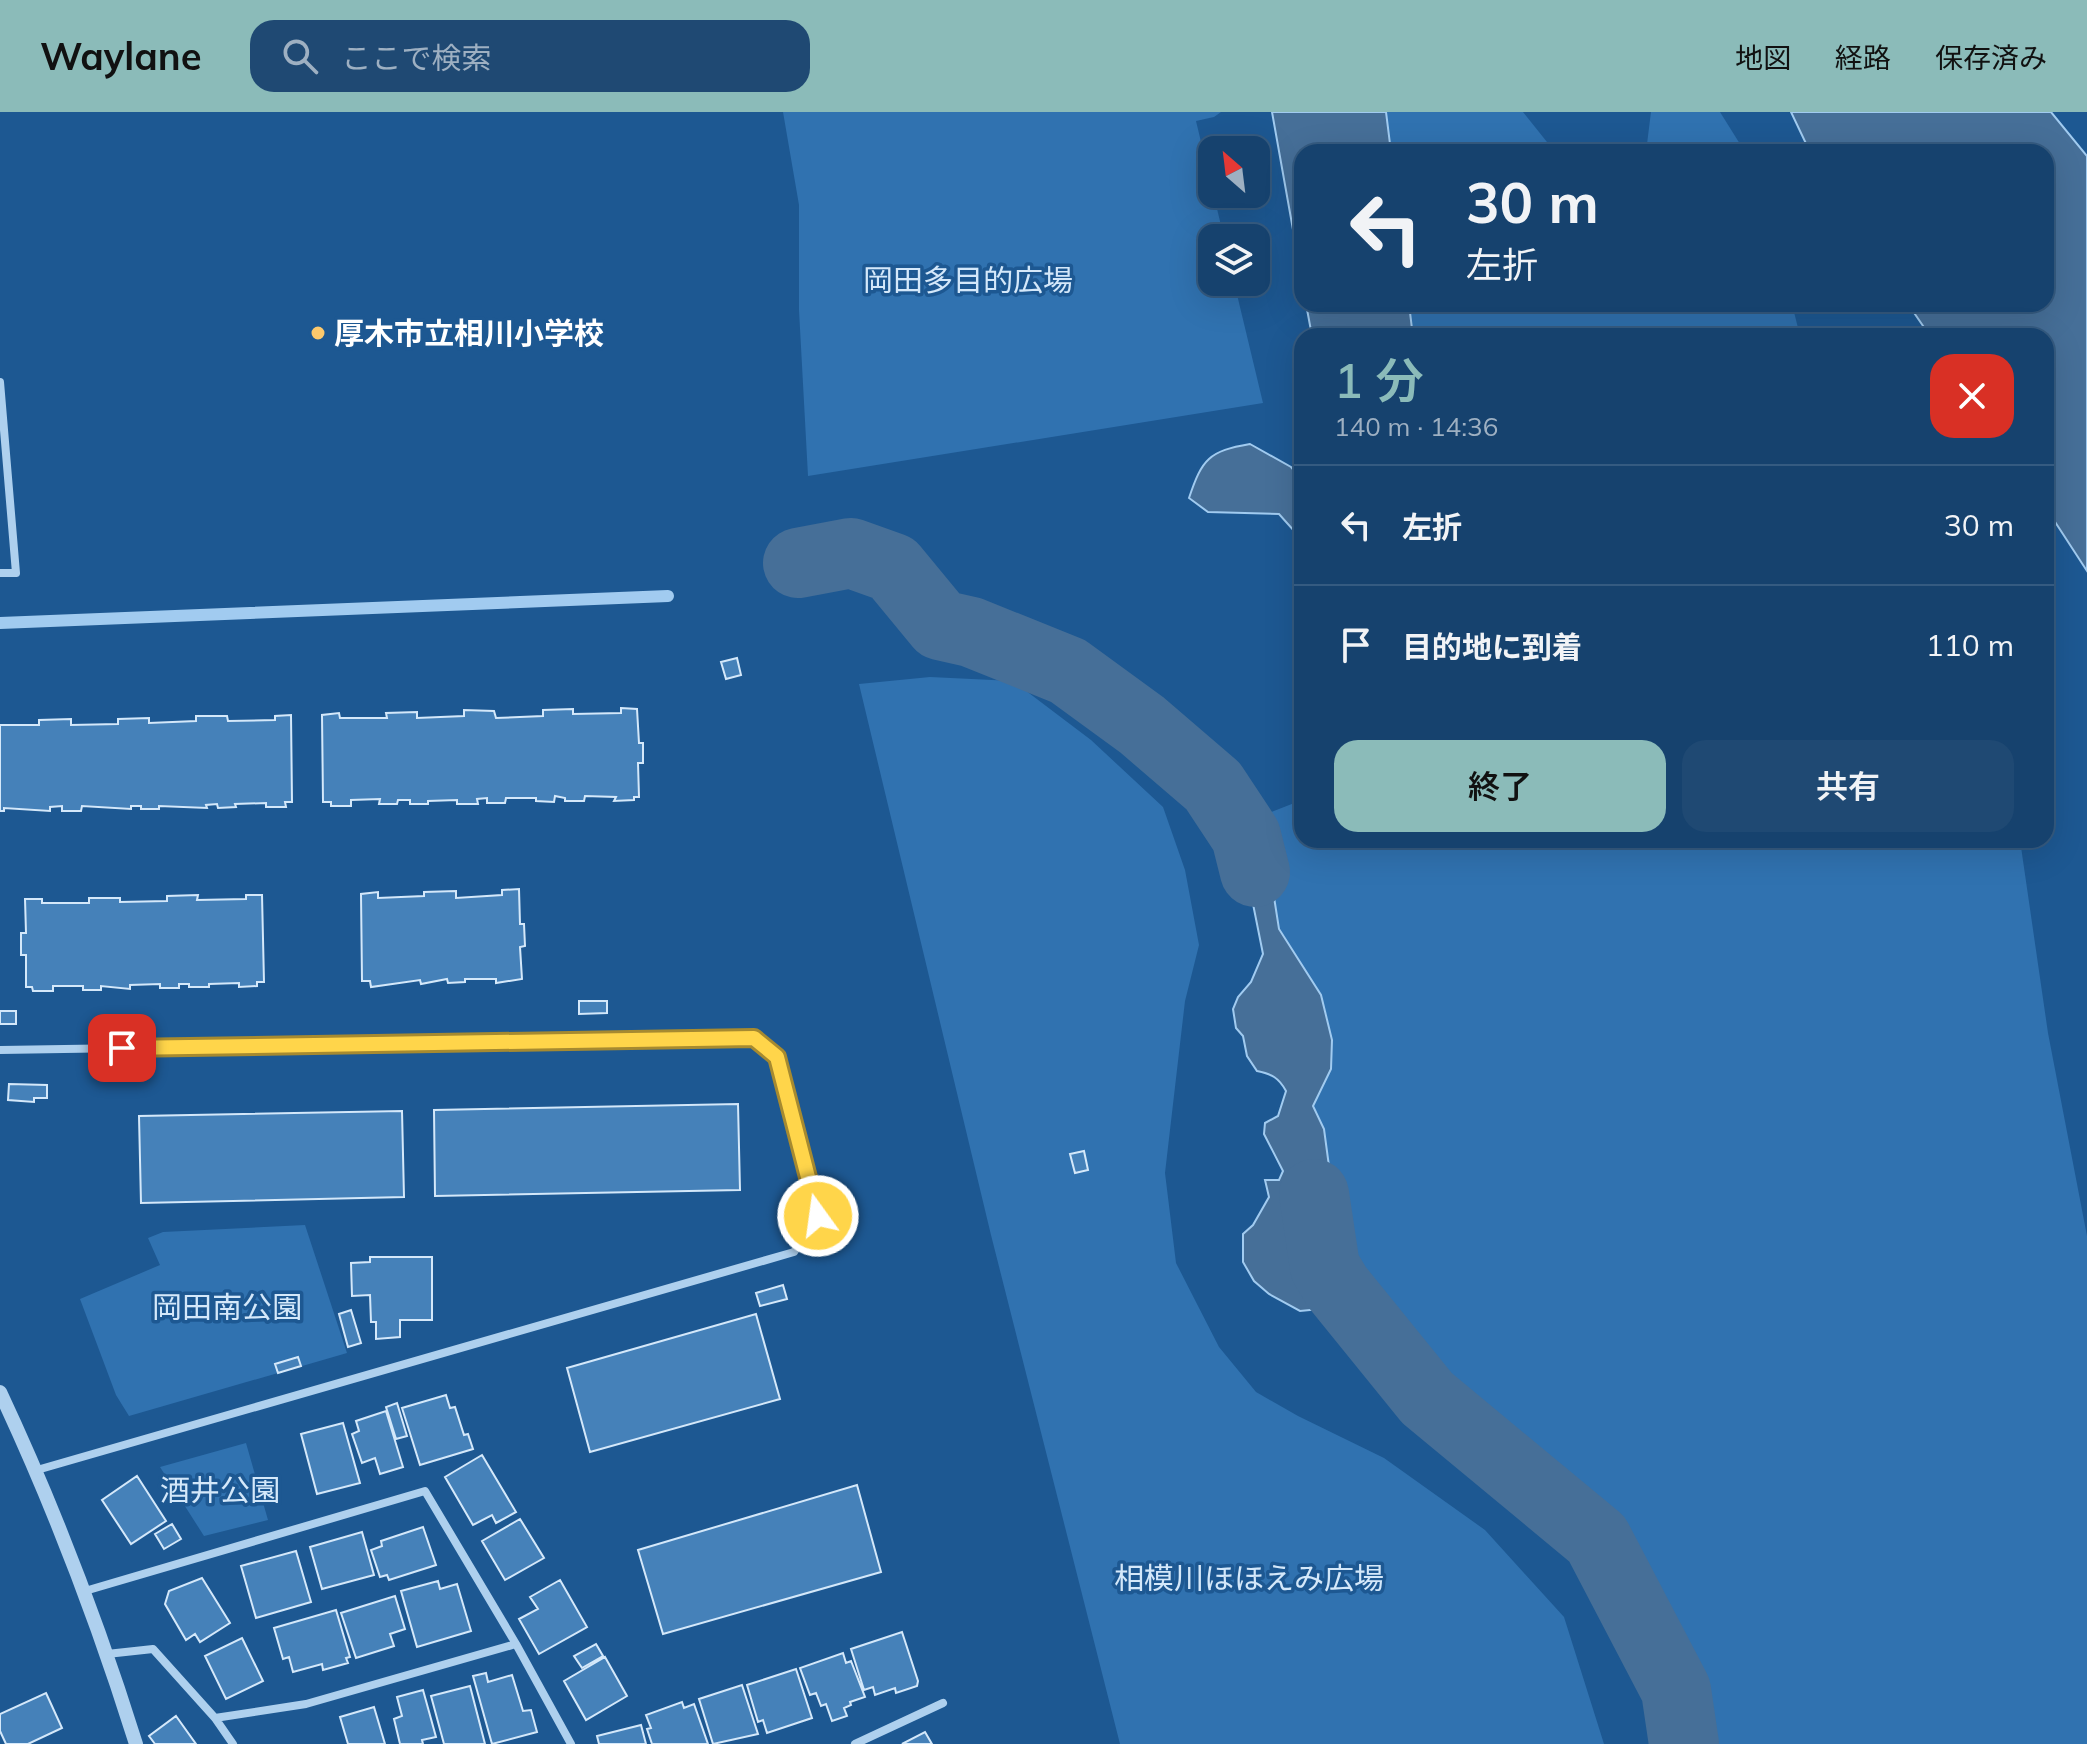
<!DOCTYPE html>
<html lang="ja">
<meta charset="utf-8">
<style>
:root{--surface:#16426e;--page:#1f4973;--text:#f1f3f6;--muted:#9eb0c2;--line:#355b81;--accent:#8bbbb9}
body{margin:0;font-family:Mulish,"Noto Sans JP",sans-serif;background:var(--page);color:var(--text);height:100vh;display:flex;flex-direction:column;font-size:30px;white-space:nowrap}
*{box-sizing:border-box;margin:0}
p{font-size:26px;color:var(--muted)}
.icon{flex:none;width:44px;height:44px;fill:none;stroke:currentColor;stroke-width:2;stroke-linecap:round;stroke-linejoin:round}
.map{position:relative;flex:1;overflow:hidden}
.details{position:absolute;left:1294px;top:216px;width:760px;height:520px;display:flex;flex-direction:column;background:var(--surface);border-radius:24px;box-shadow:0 8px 32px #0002,0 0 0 2px var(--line)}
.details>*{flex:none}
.guide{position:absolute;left:1294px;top:32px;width:760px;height:168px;border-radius:24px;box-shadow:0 8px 32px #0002,0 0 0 2px var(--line);background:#16426e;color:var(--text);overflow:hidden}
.needle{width:52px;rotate:332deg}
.buttons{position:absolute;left:1198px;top:24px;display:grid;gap:16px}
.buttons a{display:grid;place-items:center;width:72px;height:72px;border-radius:16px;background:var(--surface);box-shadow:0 8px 32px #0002,0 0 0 2px var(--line);font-size:40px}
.pin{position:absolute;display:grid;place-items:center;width:68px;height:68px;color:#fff;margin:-34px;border-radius:16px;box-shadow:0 4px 12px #0006}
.me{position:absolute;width:88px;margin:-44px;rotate:346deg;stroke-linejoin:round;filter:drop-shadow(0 0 6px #0008)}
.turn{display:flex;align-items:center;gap:28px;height:168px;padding:0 40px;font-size:36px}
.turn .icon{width:104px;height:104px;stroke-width:2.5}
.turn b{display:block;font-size:56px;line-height:68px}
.round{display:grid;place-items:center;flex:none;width:84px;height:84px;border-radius:24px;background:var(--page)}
.headline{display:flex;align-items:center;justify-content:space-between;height:136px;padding:0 40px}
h1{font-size:48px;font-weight:600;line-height:60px;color:var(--accent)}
.primary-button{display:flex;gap:16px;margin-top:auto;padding:16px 40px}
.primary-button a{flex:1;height:92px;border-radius:24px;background:var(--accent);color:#111;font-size:32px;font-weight:600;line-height:92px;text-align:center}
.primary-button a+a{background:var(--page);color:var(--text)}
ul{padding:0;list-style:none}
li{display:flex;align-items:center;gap:24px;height:120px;padding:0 40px;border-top:2px solid var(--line)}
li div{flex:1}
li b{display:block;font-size:30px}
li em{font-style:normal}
header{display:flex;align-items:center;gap:48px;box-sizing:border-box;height:112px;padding:0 40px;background:var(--accent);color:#111}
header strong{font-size:38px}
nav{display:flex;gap:44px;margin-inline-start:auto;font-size:28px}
.search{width:560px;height:72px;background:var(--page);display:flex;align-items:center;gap:20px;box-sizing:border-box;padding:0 28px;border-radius:24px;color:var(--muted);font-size:30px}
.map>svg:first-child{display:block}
.green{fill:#3072b0}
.water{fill:#466f98;stroke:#a1cbf0;stroke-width:2}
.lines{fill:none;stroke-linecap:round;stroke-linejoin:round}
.stream{stroke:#a1cbf0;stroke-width:12}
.river{stroke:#466f98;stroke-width:70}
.building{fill:#4581b9;stroke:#d4e8fa;stroke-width:2}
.minor{stroke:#aed0ee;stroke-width:8}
.tertiary{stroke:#aed0ee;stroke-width:14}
.route-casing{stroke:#a68a30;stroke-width:20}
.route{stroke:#ffd54a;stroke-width:14}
.poi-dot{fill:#fdc96c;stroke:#1d5892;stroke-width:3}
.labels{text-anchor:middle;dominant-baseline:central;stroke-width:7;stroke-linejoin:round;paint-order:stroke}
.park-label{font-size:30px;fill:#d4e8fa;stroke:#1d5892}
.poi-label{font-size:30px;font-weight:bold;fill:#fff;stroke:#1d5892;text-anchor:start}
</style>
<header>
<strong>Waylane</strong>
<div class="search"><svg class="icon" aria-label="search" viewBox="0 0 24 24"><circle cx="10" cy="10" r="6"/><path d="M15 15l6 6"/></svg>ここで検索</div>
<nav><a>地図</a><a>経路</a><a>保存済み</a></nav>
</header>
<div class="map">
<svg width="2087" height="1632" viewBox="0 0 2087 1632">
<rect width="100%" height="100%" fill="#1d5892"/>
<path class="green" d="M783,0H1221L1214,5L1196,9L1224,126H1212V170H1234L1263,291L808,364L799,198V93Z
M1386,0H1523L1555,40H1391Z
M1651,0H1720L1745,40H1646Z
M1409,192H1792L1800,224H1406L1412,217Z
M930,565L1013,569L1091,628L1163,695L1185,758L1199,833L1185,889L1165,1061L1176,1151L1219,1235L1256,1280L1298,1304L1384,1346L1485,1418L1564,1505L1604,1632H1120L991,1123L859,572Z
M1302,688V728H2020L2048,921L2087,1124V1632H1683L1678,1610L1646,1551L1589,1460L1553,1418L1429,1313L1443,1268L1413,1216L1340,1162L1341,1109L1333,1084L1324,1017L1313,994L1331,957L1332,928L1327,905L1321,883L1279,817L1274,785L1261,744L1243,711Z
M305,1113L347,1241L129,1304L116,1283L80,1187L160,1153L148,1126L163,1120Z
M246,1331L268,1408L204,1424L160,1355Z"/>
<path class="water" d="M1272,0H1386L1391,40H1302V168Z
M1791,0H2051L2087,44V459L2046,396V224H1930L1908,192H2046V40H1810Z
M1306,192H1409L1412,217L1406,224H1312Z
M1250,332L1291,355L1302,368V434L1296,421L1279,402L1208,400L1189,386C1202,347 1209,339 1250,332Z
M1213,674L1227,682L1237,696L1261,744L1274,785L1279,817L1321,883L1332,928L1331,957L1313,994L1324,1017L1333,1084L1341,1109L1340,1162L1331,1187L1320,1197L1300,1199L1269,1182L1254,1169L1243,1150V1122L1253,1113L1269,1085L1265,1068H1279L1283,1059L1264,1022L1265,1011L1278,1004L1286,979C1279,966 1272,962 1257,959L1247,944L1243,924L1236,916L1233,897L1238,885L1251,870L1263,842L1247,762V740L1243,727C1225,716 1205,703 1203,680Z"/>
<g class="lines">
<path class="stream" d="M0,511L668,484"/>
<path class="river" d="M798,451L851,441L893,456L940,513L971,520L1068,559L1142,613L1213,674L1246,724L1255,760
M1314,1082L1325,1155L1337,1175L1427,1286L1597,1427L1676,1578L1684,1632"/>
</g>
<path class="building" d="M737,546L741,563L726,567L721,550Z
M621,596L637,597L639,631H643V651H638L639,685H634V688L614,689L616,685L585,684L584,689H565V686L555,684L554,690L536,689V686H506L505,691H487V686L477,687L478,692H457V688L428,689V692H410V688H398L397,692H379L380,687L351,688V694H331V690H323L322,603L339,601L340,606H387L386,601L417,600V606L464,604V598L494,599L496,606L543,604V598L573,597V602L621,601Z
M291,603L292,690H285L286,695H266V691L235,692L236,695L218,696L217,692L206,693L207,696L159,694V697H141V694H131V697L82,694L81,699H62V694L50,695V699L4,696V699H0V613H39V608L71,607V613L118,612V607L149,606V611L196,609V604H227L228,609L275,608V604Z
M519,777L520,812H524L525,834L520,835L522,867L496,871V867H465V870L448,871L447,867L421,872L420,868L371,875L370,869H362L361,782L378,780V786L424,784V780L456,779V786L502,783V778Z
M198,783L197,788L246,787V783H262L264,870H257V874L239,875V871L209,872V875H189V872H179V876H160V872L130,873V877L101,874V878H83V874H53V879H33L32,875H26V843H21V821H26L25,787H42V791H89V786H120V790L167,789V784Z
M579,889H607V901L579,902Z
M0,899H16V912H0Z
M9,972L47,973V986H34V990L8,988Z
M738,992L740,1078L435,1084L434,998Z
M402,999L404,1085L141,1091L139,1004Z
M1084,1039L1088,1058L1075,1061L1070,1042Z
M370,1145H432V1208H400V1225L376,1227V1210H371L370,1183L352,1184L351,1151L370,1150Z
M783,1173L787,1187L760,1194L756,1181Z
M351,1198L361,1231L348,1235L339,1202Z
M756,1202L780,1287L590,1340L567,1256Z
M298,1245L301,1254L278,1261L275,1252Z
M446,1283L450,1296L455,1295L464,1323L468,1322L473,1337L420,1353L402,1296Z
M397,1291L407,1324L396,1327L386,1295Z
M386,1299L403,1355L380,1362L375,1346L362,1351L352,1322L359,1319L356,1309Z
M343,1311L360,1371L317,1382L301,1322Z
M482,1343L516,1400L496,1411L492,1403L473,1413L445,1365Z
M137,1364L166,1409L131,1432L102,1388Z
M857,1373L881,1460L663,1522L638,1438Z
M520,1407L544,1446L505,1468L482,1429Z
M172,1412L181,1427L164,1437L155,1422Z
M423,1415L436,1453L389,1468L387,1463L380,1465L371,1438L382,1434L381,1429Z
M362,1420L374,1463L322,1477L310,1435Z
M296,1439L311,1490L256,1506L241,1454Z
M202,1466L230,1511L200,1530L195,1522L186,1528L165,1492L169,1479Z
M560,1468L587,1515L539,1542L519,1507L538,1497L530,1485Z
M438,1469L440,1477L457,1472L471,1519L417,1535L401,1479Z
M395,1484L405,1517L390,1522L394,1534L356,1546L341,1501Z
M336,1498L350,1545L346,1546L348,1551L323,1558L322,1552L293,1560L289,1545L283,1547L274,1516Z
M902,1520L918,1569L917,1574L896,1581L895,1576L875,1583L873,1575L864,1578L851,1537Z
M242,1526L263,1569L226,1587L205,1544Z
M596,1532L603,1544L582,1556L574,1544Z
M843,1541L846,1551L851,1549L865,1585L850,1590L851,1593L844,1596L847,1604L832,1609L826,1592L821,1594L816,1581L810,1583L800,1556Z
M605,1545L627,1584L586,1608L564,1569Z
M796,1557L812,1606L767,1621L763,1608L758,1610L747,1573Z
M486,1561L488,1570L512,1563L523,1599L531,1598L537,1620L492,1632L473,1564Z
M742,1573L758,1622L713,1632L699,1587Z
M470,1574L485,1632H444L431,1584Z
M423,1578L436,1625L422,1628L423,1632H400L394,1607L402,1604L397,1585Z
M46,1581L62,1616L28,1632H6L0,1619V1602Z
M682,1590L684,1596L694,1592L708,1632H652L647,1617L651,1616L646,1603Z
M374,1595L385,1632H348L340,1605Z
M176,1604L196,1632H155L149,1624Z
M641,1613L646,1632H599L597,1624Z
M925,1620L932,1632H902Z"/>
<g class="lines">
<path class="minor" d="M0,270L16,461H0
M0,938L754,926L777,945L818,1104L794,1140L37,1358
M85,1479L425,1379L516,1532L571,1632
M107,1542L153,1537L215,1606L233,1632
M215,1606L306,1592L516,1532
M855,1632L943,1591"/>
<path class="tertiary" d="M0,1280C54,1395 98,1511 136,1632"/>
</g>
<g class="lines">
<defs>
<path id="route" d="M122,936L754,926L777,945L818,1104"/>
</defs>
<use href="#route" class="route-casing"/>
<use href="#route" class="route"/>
</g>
<circle class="poi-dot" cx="318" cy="221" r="8"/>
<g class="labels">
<g class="park-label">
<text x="968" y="168">岡田多目的広場</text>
<text x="227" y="1195">岡田南公園</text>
<text x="220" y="1378">酒井公園</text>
<text x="1249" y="1466">相模川ほほえみ広場</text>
</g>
<g class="poi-label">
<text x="334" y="221">厚木市立相川小学校</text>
</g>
</g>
</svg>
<div class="buttons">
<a><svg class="needle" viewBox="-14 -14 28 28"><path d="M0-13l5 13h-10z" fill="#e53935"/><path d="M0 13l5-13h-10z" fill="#9eb0c2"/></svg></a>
<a><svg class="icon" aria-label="layers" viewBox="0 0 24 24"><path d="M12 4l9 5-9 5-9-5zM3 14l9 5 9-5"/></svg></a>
</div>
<div class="pin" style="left:122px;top:936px;background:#d93025"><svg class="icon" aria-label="arrive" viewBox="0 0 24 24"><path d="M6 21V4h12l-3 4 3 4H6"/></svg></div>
<svg class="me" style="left:818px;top:1104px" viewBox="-20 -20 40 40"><circle r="17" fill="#ffd54a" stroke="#fff" stroke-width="3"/><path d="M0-11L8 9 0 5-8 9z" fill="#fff"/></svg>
<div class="guide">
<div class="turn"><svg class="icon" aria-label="left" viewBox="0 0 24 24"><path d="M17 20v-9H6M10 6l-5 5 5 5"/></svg><div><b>30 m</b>左折</div></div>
</div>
<section class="details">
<div class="headline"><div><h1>1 分</h1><p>140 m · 14:36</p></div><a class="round" style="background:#d93025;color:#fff"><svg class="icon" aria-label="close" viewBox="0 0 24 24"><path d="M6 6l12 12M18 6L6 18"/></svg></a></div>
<ul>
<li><svg class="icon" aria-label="left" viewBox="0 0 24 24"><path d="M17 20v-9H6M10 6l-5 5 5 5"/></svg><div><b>左折</b></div><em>30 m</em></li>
<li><svg class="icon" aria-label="arrive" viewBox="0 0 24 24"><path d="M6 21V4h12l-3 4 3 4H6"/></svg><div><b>目的地に到着</b></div><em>110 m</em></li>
</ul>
<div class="primary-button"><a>終了</a><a>共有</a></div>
</section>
</div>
